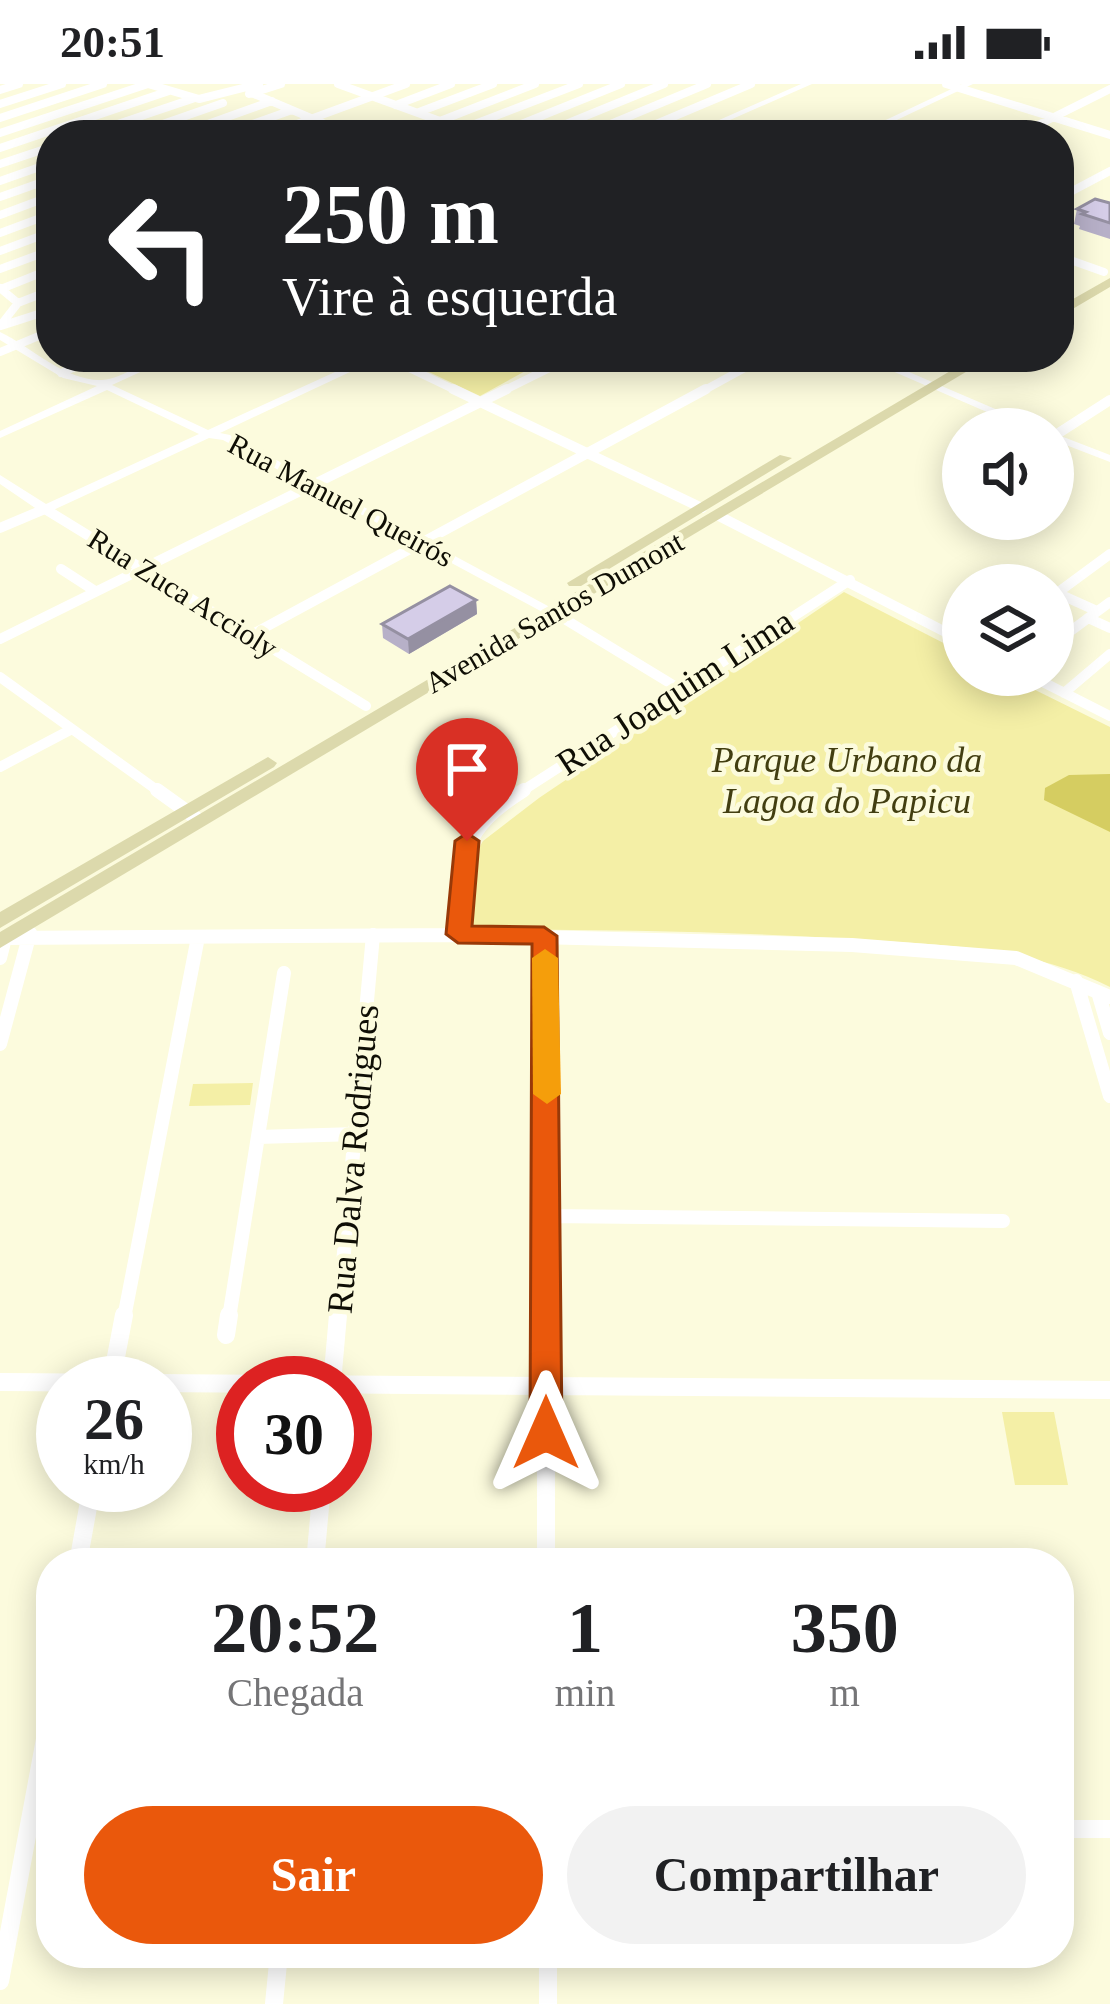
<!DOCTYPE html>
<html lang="pt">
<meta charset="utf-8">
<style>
:root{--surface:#fff;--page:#f2f2f2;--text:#202124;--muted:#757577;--accent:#ea580c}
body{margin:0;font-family:Georgia,serif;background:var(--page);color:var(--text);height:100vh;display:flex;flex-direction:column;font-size:45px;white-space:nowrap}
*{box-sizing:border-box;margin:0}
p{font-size:39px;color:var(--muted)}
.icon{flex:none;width:66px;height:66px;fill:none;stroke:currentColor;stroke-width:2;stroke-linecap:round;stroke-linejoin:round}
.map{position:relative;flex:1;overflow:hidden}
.details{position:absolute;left:36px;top:1464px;width:1038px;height:420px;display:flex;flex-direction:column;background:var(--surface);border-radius:48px;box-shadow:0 6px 30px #0003}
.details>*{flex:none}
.hud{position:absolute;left:36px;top:36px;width:1038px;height:252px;border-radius:48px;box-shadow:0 6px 30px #0003;background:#202124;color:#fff;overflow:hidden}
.buttons{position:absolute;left:942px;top:324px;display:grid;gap:24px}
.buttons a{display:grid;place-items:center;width:132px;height:132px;border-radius:50%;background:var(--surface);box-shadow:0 6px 30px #0003;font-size:60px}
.speed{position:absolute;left:36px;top:1272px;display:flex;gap:24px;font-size:60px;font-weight:700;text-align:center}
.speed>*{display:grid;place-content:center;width:156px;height:156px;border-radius:50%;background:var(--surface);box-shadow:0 6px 30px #0003;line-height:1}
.speed small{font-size:30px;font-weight:400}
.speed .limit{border:18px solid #d22;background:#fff;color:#111}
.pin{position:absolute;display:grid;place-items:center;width:102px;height:102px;color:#fff;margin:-123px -51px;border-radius:50% 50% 50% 0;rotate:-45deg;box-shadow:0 0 12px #0007}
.pin .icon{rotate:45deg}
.me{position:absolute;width:132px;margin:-66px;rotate:0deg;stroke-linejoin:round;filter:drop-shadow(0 0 9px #0008)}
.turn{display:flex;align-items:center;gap:42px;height:252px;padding:0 48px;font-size:54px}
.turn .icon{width:156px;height:156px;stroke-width:2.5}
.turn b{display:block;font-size:84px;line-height:102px}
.eta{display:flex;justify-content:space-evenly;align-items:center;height:204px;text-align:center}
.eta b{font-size:72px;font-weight:700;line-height:84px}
.cta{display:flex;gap:24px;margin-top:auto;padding:24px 48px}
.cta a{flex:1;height:138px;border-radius:72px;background:var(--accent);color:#fff;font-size:48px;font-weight:700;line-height:138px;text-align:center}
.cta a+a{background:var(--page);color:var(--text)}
.status{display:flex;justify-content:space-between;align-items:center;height:84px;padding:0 60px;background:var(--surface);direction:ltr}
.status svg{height:33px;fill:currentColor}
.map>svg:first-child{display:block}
.green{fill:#f4efa6}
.water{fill:#d5cd61}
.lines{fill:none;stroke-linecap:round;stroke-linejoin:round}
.minor-far3{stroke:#fff;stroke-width:8}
.minor-far2{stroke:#fff;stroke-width:10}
.minor-far1{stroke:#fff;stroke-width:14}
.minor{stroke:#fff;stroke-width:18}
.tertiary{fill:#fff;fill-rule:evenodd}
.primary{fill:#dcd9ac;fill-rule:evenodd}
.wall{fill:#b7b0c8}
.shaded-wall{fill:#9590a2}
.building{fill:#d5cde8;stroke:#9590a2;stroke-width:3}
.route{fill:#ea580c;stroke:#983908;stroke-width:3}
.slow{fill:#f59e0b}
.labels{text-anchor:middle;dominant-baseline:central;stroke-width:9;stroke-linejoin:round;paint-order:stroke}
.far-street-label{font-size:30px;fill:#0f0e05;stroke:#fcfbdd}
.street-label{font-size:36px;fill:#0f0e05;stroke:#fcfbdd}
.park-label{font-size:36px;font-style:italic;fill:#423e11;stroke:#fcfbdd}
</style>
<div class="status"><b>20:51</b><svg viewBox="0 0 49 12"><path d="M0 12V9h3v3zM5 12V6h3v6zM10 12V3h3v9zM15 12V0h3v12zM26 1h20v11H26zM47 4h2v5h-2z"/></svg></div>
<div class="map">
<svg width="1110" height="1920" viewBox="0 0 1110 1920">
<rect width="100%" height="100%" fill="#fcfbdd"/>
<path class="green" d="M397,273H551L480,312Z
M844,508L963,569V591H1005L1110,643V903C1029,862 940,861 851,855C723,847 595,846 466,845L475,771L483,757L539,714Z
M253,999L250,1021L189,1022L193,1000Z
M1002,1328H1054L1068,1401H1015Z"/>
<path class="water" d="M1110,690V748L1044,716L1045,704L1069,691Z"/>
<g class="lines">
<path class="minor-far3" d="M338,0L440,37L443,51
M946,0L1110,51
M0,6L19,0
M249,10L281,0
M254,10L351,51
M0,20L62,0
M396,21L451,0
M419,28L493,0
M0,34L103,0
M440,37L535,0
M0,49L148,0L199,15L259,0
M85,51L192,15
M131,51L223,19
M177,51L272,17
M222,51L292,26
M267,51L406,0
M446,51L579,0
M494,51L621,0
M539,51L664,0
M584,51L707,0
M630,51L751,0
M1018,51L1110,5
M0,64L169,7
M0,80L51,63
M0,97L51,79
M0,113L51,95
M1059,114L1110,87
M0,131L51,112
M0,149L51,130
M0,167L51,148
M1059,172L1104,188
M0,185L51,166
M0,204L18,219L0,242
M1,205L51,185
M18,219L51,206
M1,242L51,226
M0,268L51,247
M386,273L459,308
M61,289L98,273
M501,308L572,273
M701,308L765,273"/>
<path class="minor-far2" d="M453,305L702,424
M1054,352L1110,316
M719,432L963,557
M0,444L45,425L366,622
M61,485L95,507
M1057,509L1097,527
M1053,512L1110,470
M553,528L678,604
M1088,534L1110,544
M251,551L706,305
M0,555L507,305
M1053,560L1110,518
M1029,591L1110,632
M0,593L161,709
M1064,609L1110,570
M0,683L72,645
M519,709L850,496"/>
<path class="minor-far1" d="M157,706L196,734
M459,851C461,776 456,749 524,706
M545,852L546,1234
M0,874L5,854L459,851L852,861L1016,874L1110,913
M1076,897L1110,1012
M1098,908L1110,949
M0,960L30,849
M258,1053L356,1050
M548,1132L1003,1137
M124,1234L198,853
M229,1234L284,889
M338,1234L373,851"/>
<path class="minor" d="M546,1231V1479
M226,1251L229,1231
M0,1298L1110,1306
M111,1299L124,1231
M332,1299L338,1231
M78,1479L92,1401
M315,1479L322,1401
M1059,1745H1110
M548,1869V1920
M0,1897L51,1623
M274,1920L279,1869"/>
<path class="tertiary" d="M801,0H812L696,51H685Z
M962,0H973L865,51H854Z
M0,248C32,263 64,297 102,296C124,295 146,273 173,273L112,301L208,346L368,273H382L220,349L230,351L559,528L558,531H548L223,356L209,354L49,428H41L0,400V391L46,420L199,350L107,306L0,354V347L97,302L63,294L0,256Z
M860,273H874L1042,345H1026Z
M1053,349L1110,371V378L1053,356Z"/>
<path class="primary" d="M1110,194V203L1059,233V223Z
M974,273H991L0,864V848Z
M780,371L792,374L581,502H569L567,499Z
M268,673L277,679L274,683L0,844V828Z"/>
</g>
<path class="wall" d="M1110,119V155L1079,145L1080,142L1074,140L1077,125Z
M476,516L477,530L409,570L383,554L382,540Z"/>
<path class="shaded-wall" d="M476,516L477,530L409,570L408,555Z"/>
<path class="building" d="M1095,115L1110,119V139L1082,130L1086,128L1077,125Z
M450,502L476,516L408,555L382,540Z"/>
<path class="route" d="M467,749L479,757L472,842L544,843L557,852L562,1349L558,1359L546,1363L534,1359L530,1349L532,860L458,859L446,850L455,757Z"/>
<path class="slow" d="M545,865L558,874L561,1010L547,1020L533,1010L532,874Z"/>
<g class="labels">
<g class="far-street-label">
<text transform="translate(341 416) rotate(28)">Rua Manuel Queirós</text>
<text transform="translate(183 509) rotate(32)">Rua Zuca Accioly</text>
<text transform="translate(554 528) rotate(-30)">Avenida Santos Dumont</text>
</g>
<g class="street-label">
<text transform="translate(675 608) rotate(-33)">Rua Joaquim Lima</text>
<text transform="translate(353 1075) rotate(-85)">Rua Dalva Rodrigues</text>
</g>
<g class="park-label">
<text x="847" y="676">Parque Urbano da<tspan x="847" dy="41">Lagoa do Papicu</tspan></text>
</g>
</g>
</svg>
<div class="buttons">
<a><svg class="icon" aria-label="sound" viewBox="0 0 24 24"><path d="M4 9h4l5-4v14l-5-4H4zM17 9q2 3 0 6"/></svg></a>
<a><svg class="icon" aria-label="layers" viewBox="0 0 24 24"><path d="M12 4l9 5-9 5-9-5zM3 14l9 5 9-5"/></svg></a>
</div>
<div class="speed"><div>26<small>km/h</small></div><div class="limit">30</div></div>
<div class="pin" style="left:467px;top:757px;background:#d93025"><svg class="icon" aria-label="arrive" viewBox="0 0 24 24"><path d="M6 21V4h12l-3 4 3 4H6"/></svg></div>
<svg class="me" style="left:546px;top:1349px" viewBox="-20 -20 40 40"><path d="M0-17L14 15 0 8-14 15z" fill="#ea580c" stroke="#fff" stroke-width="4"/></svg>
<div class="hud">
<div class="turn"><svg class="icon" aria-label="left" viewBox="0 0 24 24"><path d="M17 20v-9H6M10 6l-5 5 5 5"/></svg><div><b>250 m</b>Vire à esquerda</div></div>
</div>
<section class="details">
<div class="eta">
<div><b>20:52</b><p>Chegada</p></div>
<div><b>1</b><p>min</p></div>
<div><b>350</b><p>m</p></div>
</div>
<div class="cta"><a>Sair</a><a>Compartilhar</a></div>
</section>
</div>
